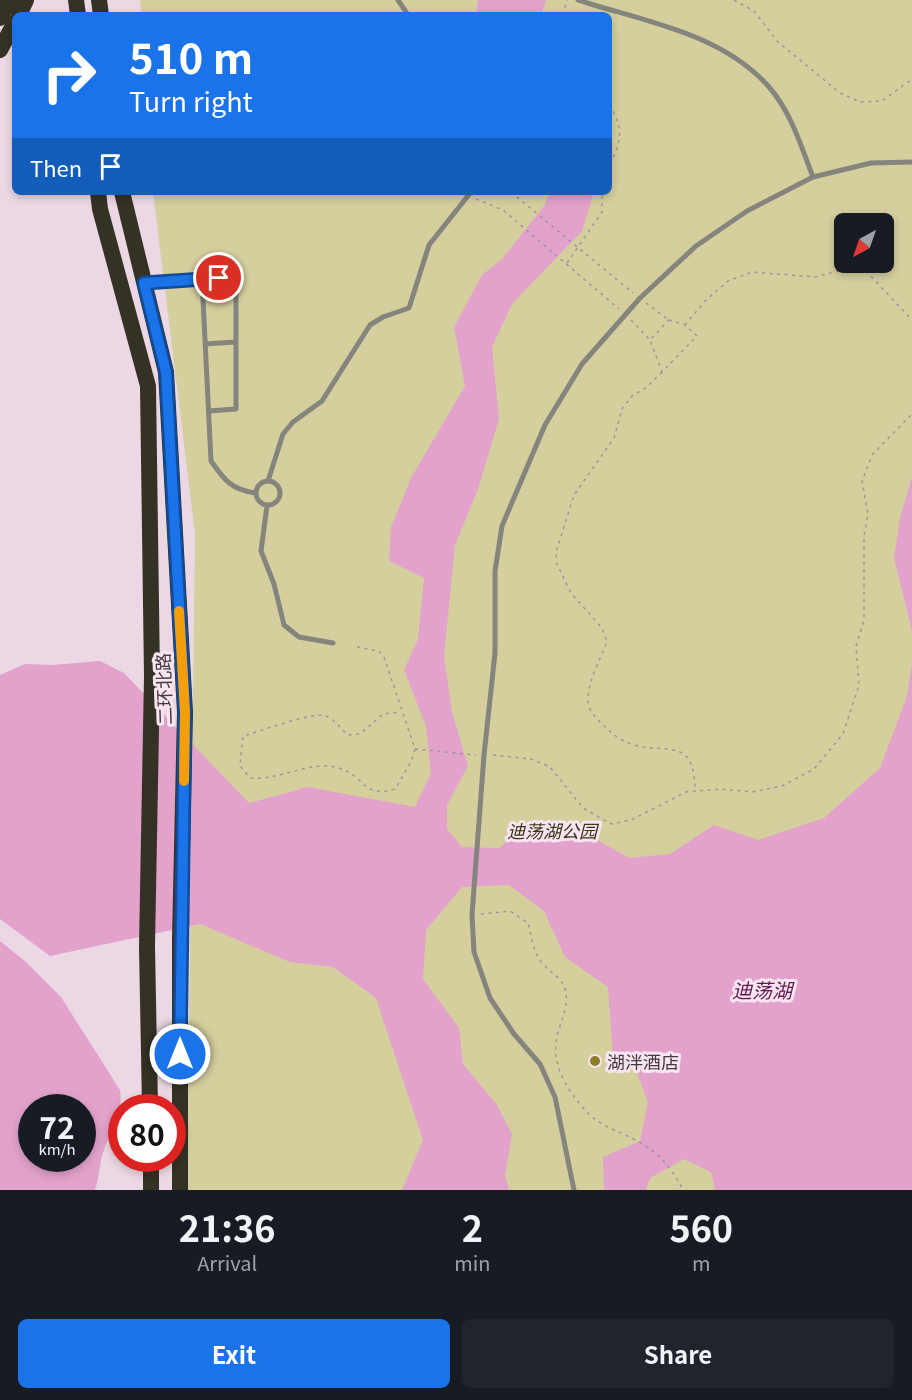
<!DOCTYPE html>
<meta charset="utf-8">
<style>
:root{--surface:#171b24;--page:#20242c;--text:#f1f3f6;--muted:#9ea1a6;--accent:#1a73e8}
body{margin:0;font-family:Georgia,"Noto Sans SC",serif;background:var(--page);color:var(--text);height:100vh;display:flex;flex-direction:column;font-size:22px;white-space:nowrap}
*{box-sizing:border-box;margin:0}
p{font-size:20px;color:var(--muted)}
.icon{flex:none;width:33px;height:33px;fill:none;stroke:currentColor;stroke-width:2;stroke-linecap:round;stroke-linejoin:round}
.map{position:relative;height:1190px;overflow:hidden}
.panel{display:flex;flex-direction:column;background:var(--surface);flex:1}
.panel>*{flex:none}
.hud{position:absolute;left:12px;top:12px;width:600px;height:183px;border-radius:9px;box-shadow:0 3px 9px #0003;background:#1a73e8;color:#fff;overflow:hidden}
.needle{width:39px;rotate:220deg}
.tools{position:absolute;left:834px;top:213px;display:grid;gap:12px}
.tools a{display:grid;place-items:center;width:60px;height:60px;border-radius:9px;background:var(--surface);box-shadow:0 3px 9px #0003;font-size:30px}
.speed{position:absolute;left:18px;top:1094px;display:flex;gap:12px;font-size:30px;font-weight:700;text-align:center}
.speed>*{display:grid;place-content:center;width:78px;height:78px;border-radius:50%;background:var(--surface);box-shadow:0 3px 9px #0003;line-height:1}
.speed small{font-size:15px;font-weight:400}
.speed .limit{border:9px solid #d22;background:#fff;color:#111}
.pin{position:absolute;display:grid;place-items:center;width:51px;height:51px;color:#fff;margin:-26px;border:3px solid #fff;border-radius:50%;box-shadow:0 2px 6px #0007}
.me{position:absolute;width:66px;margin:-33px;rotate:0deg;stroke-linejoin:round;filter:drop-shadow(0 0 4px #0008)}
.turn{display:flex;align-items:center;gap:21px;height:126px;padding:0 18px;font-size:27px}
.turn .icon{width:78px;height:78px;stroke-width:2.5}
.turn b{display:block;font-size:42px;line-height:51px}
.then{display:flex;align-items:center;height:57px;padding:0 18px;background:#0003;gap:12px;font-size:22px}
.eta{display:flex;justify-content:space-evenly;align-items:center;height:102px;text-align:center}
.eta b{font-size:36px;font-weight:700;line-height:42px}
.cta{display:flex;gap:12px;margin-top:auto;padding:12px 18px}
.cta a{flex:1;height:69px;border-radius:9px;background:var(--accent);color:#fff;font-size:24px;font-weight:700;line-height:69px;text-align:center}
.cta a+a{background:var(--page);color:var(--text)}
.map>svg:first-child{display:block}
.green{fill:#d5cf9e;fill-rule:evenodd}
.water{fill:#e2a2cb;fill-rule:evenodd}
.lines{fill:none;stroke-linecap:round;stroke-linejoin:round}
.path{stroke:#a1939c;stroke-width:1.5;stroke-dasharray:3 4.5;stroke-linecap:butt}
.service{stroke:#86857d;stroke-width:5}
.trunk{stroke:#343224;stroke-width:16}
.route-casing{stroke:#114b97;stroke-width:15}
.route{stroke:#1a73e8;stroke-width:10}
.slow{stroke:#f59e0b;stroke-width:10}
.poi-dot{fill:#8a7f25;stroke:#f9e5f1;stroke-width:2}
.labels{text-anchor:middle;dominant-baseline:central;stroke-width:6;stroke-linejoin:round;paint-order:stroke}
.street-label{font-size:18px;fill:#413a3e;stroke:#f9e5f1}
.park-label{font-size:18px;font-style:italic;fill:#393515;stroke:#f9e5f1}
.poi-label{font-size:18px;fill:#413a3e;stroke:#f9e5f1;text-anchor:start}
.water-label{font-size:20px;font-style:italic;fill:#631a4e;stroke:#f9e5f1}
</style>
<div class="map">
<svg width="912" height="1190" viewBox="0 0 912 1190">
<rect width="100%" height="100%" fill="#ecd8e4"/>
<path class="green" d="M140,0H912V1190H187L195,534L153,192H609V15H141ZM844,224H884V262H844Z"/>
<path class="water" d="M478,0H546L541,15H476Z
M550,192H594L582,231L512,304L492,347L499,419L478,489L455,545L444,656L452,712L468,766L447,805V829L462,847L499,848L523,828L569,824L629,858L670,854L714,825L758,840L824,818L880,768L907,696L912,664V1190H715L711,1172L684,1159L650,1178L646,1190H604L603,1157L640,1141L648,1102L636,1070L613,1057L608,987L565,957L544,911L509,885L462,887L426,930L423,979L459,1028L463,1064L497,1105L512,1134L505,1175L509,1190H402L423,1140L376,998L333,967L290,962L200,924L50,956L0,919V675L25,664L52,665L100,661L124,673L249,803L308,787L415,807L431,773L426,726L404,670L418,639L424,578L389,561L391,527L411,478L465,386L454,327L482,275L502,259L544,206Z
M912,477V631L894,558L900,518Z
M0,941L26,962L61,997L120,1090C124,1113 109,1132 103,1153C99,1166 99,1178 95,1190H0ZM32,1107H82V1158H32Z"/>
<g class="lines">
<path class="path" d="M734,0L754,11L778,42L840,93L860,102L882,101L912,79
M563,15L567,0
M609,105C624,127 622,142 609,165
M511,192L633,293
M476,199L503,210L619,309
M567,263L602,212V192
M646,303L669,320
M631,320L650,340
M669,320L685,325L697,336L662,372L650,340Z
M685,325L705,301L728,281L752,272L815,277L846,269L866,271L912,320
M662,372L646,388L633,395L622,409L614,438L574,495L556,552L557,564L571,593L602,628L607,641C601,659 589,678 588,698C587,708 594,716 600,722C611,733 619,740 634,745C668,754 694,737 695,789
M357,647L379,651L384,657L415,749L411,762L395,789C365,799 363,776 342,769C311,758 281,781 250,778L240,766L243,736C259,732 313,711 326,716C334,719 342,730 348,735L360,734L383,714L401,712
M415,749L476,755
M493,755L531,759L550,767L583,808L611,824L631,820L686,792L721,789L752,792L782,786L814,769L843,734L859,685L856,646L864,620V536L868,514L862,481L872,455L912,414
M481,914L510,911L528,923C532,937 533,954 544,965C552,974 561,977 565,989C569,1003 563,1016 559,1029C548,1061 565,1087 586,1111C600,1127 620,1131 637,1141C659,1153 672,1168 683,1190"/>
<path class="service" d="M398,0L408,15
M578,0C643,21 722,33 769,87C791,112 801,146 813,177
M202,279L211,461C225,481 231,489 255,493
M148,283L236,277V409L209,411
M205,344L235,342
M268,481L283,434L293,422L322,401L370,325L383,317L409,308L429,245L471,192
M256 493a12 12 0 1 1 24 0a12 12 0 1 1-24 0Z
M267,506L261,551L274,584L284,625L299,637L333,643
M574,1190L555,1097L540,1064L514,1034L490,998L474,952L472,915L484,755L495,653V571L502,526L545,425L582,364L640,298L696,246L747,211L813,177L871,163L912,162"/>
<path class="trunk" d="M76,0L78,15
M99,0L101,15
M19,15L26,0
M0,18L9,0
M0,50L15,22
M98,192L100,209L148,386L152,676L147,946L150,1107
M122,192L166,372L185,712L180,940V1190
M151,1158V1190"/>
</g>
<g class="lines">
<defs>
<path id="route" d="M180,1054L185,712L166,372L144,283L219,278"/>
</defs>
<use href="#route" class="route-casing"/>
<use href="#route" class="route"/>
<path class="slow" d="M179,611L185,712L184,781"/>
</g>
<circle class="poi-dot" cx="595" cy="1061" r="6"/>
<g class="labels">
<g class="street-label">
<text transform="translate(163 689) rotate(-92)">二环北路</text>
</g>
<g class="park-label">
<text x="552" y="830">迪荡湖公园</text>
</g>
<g class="poi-label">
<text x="607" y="1061">湖泮酒店</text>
</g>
<g class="water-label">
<text x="762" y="989">迪荡湖</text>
</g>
</g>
</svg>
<div class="tools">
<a><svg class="needle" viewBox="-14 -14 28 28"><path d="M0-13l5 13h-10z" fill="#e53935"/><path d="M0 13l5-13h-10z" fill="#9ea1a6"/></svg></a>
</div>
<div class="speed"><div>72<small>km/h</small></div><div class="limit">80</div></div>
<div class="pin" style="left:219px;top:278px;background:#d93025"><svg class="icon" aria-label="arrive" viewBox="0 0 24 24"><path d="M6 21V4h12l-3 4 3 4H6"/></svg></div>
<svg class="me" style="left:180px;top:1054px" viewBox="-20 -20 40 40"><circle r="17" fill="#1a73e8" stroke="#fff" stroke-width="3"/><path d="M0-11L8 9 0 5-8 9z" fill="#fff"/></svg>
<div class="hud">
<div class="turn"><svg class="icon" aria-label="right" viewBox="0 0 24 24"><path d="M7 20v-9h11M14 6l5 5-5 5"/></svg><div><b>510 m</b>Turn right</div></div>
<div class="then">Then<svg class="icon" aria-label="arrive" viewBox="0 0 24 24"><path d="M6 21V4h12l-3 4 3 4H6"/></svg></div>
</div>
</div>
<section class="panel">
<div class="eta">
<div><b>21:36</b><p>Arrival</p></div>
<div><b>2</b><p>min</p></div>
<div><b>560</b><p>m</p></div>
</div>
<div class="cta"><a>Exit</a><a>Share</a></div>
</section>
